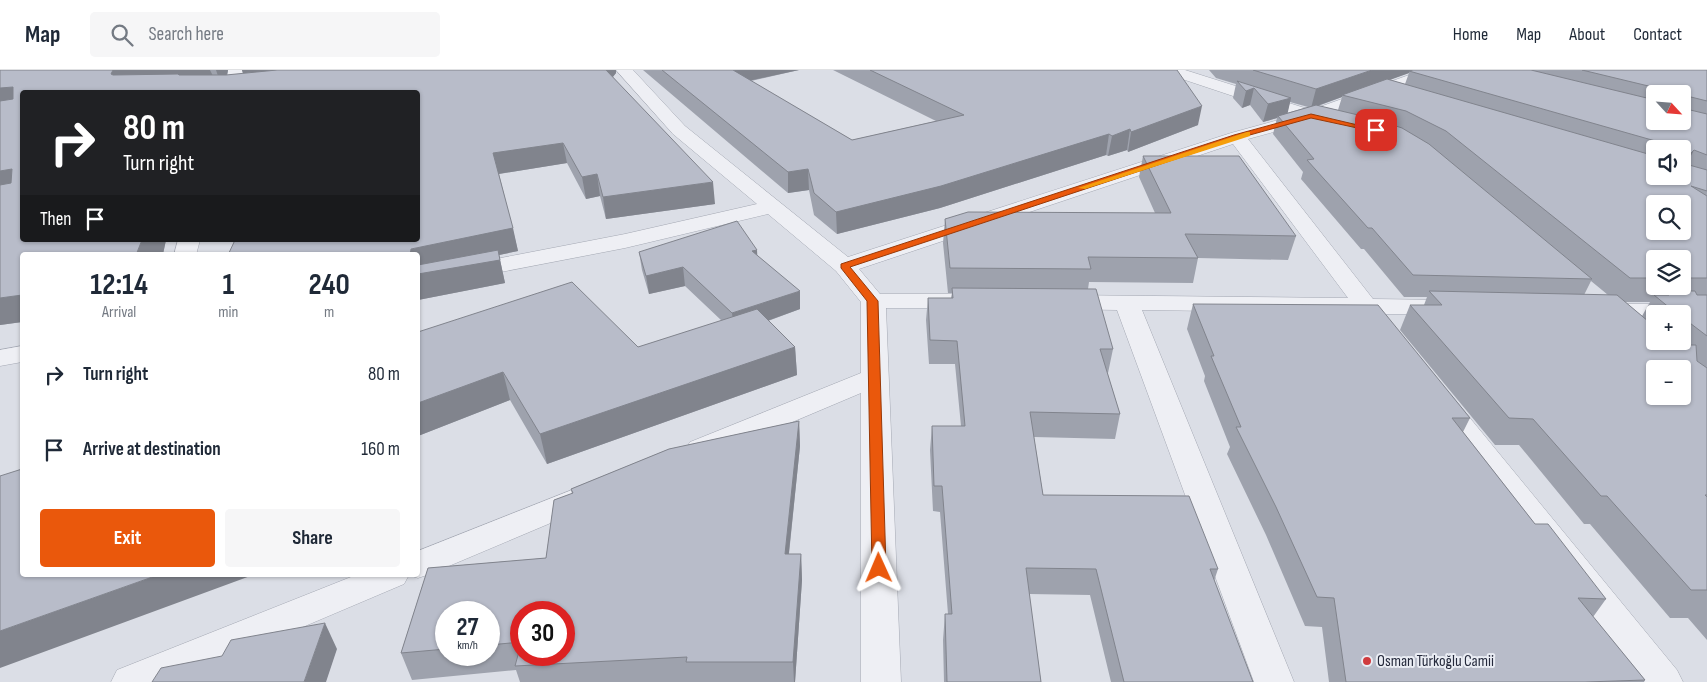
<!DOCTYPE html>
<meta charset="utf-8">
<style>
:root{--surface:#fff;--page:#f6f6f7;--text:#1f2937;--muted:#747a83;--line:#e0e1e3;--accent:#ea580c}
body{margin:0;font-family:"Sofia Sans Condensed",sans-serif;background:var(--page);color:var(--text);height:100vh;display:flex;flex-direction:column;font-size:19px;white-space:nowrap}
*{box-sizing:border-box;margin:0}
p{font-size:16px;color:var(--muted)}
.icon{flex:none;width:28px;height:28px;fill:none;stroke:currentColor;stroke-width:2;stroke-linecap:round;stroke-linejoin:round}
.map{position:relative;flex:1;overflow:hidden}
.sheet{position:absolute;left:20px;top:182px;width:400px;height:325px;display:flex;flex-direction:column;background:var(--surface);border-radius:5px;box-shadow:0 1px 4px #0004}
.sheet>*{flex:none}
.hud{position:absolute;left:20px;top:20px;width:400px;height:152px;border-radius:5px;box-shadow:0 1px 4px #0004;background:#202124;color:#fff;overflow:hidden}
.needle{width:32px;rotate:116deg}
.buttons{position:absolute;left:1646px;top:15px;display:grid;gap:10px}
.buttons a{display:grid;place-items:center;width:45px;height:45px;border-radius:5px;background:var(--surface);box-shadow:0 1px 4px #0004;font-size:25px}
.speed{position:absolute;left:435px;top:531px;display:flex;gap:10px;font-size:25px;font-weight:700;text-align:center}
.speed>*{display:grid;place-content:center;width:65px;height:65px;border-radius:50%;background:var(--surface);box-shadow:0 1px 4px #0004;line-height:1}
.speed small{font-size:12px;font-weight:400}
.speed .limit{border:8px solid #d22;background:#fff;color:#111}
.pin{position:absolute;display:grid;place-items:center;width:42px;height:42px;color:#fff;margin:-21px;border-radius:10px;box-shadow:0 2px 8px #0006}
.me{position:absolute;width:55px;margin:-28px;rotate:359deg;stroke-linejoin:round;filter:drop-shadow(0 0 4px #0008)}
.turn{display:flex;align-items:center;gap:18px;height:105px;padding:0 20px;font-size:22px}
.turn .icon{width:65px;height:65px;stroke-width:2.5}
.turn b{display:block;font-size:35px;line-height:42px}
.then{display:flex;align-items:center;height:48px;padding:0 20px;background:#0003;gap:10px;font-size:19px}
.eta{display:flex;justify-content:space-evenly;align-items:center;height:85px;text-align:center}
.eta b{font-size:30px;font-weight:700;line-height:35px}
.cta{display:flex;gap:10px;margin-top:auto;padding:10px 20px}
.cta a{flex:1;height:58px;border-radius:5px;background:var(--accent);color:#fff;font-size:20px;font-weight:700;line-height:58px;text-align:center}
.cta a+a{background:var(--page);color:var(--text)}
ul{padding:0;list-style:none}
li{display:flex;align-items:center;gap:15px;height:75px;padding:0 20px}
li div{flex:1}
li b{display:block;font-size:19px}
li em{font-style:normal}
header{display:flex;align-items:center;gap:30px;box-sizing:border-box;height:70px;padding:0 25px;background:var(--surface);border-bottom:1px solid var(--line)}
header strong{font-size:24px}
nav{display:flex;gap:28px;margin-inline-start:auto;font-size:18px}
.search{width:350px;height:45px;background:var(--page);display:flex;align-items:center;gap:12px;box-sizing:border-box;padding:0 18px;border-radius:5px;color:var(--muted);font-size:19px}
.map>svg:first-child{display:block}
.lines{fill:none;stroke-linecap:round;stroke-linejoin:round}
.street-casing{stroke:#a4a8b3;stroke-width:1}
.street{fill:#eeeff4;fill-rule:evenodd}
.wall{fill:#9ea2ad;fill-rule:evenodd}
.shaded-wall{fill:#81848d}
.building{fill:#b8bcc9;stroke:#81848d;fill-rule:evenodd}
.route{fill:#ea580c;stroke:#983908}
.slow{fill:#f59e0b}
.poi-dot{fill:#d03b3e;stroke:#eaedf4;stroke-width:2}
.labels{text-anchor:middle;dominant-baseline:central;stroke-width:4;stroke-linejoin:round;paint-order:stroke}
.near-poi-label{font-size:16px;fill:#252a3c;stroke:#eaedf4;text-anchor:start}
</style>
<header>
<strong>Map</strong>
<div class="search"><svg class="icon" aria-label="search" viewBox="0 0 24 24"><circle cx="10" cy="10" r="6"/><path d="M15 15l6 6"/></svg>Search here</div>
<nav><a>Home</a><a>Map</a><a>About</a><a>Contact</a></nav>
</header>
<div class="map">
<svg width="1707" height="612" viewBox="0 0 1707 612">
<rect width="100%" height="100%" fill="#dbdee6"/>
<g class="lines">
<defs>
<path id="street" d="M228,0H244L243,11L241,14H229L227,11Z
M616,0H633L685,56L848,187L1231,63L1293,46L1164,3L1161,0H1185L1311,40L1423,0H1446L1443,3L1317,50L1248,69L1373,229L1446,230L1455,232L1458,237L1455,242L1446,244H1384L1381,249C1371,252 1365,252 1359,243L1142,240L1294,612H1254L1117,240L1062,239L1053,237L1050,232L1053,227L1062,225L1348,228L1233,74L859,199L880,224H964L973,226L976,231L973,236L964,238H886L901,612H861V323L712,386L701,389L690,386L686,379L690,372L861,303V232L836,201L768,144L625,178L418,218V204L625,164L757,134L673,64Z
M178,170H200L196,185H174Z
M1599,234H1707V248H1682V244H1655V248H1599L1590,246L1587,241L1590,236Z
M22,276V292L0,296V280Z
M1441,322L1451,325L1677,600L1683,612H1640L1431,337L1427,331L1431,325Z
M587,414L598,417L603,425L598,433L430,504L418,508L409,505L404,514L173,612H111L117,600L356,505H418V481Z"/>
</defs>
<use href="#street" class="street-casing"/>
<use href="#street" class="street"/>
</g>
<path class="wall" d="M0,0H228L227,5L243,4L242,0H616V3L613,7L715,134L606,149L600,126L586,129L567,93L499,104L518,181L499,185L505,213L418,230V22L22,170H166L163,184L22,185V252L0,255Z
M643,0H799L751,11L852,70L936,51L833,0H1177L1198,55L1128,82L1127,80L1108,86L1106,85L940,138L837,164L814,145L809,120L788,123Z
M1209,0H1707V570L1688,548H1670L1590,454H1584L1519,375H1495L1400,260L1410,235H1424L1427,227H1404L1364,179H1361L1301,109L1303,102L1273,64L1277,48L1263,52L1250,35L1242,38L1233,28L1236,14L1216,8ZM1409,3L1405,14L1389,10ZM1655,24H1682V51H1655ZM1342,27L1338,40L1318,36ZM1290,32L1308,37L1287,43ZM1655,79H1682V106H1655ZM1655,189H1682V216H1655ZM1591,211L1602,220L1608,225H1584ZM1625,232H1650L1642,246ZM1655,244H1682V271H1655Z
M1143,86L1296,166L1288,190L1198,188L1193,213L1089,212L1088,219L1113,279L1108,303L1107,302L1120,344L1115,369L1034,367L1043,425L1218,499L1214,511L1253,612H1111L1090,525L1029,524L1041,612H944L943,570L945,544H948L940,442L933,441L930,380L932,356H961L955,294H929L926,250L928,228H951L952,223H948L943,173L945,149L1155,143L1139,107Z
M757,180V186L800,239L768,251L795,277L797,305L547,394L510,330L418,366V262L638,277L722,251L685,216L649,224L642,200L639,182Z
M1193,234L1470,348L1463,362L1535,454L1606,529L1593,547L1645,610L1644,612H1329L1322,557L1305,556L1266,465L1227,384L1230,377L1204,311L1205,306L1187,259Z
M799,351L800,376L789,484H801L802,510L795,612H520L516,600L412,610L401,583L428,498L546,488L554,430L572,424L571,419L669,379ZM446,542H489V585H446ZM521,542H564V585H521Z"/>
<path class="shaded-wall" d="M113,0H210L213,6L129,15L111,4Z
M216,0H228L225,11L220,12Z
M242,0H328L245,9Z
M603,0H616V3L606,15Z
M728,0H799L730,15Z
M1372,0H1417L1409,1V3L1345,26L1342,25V27L1311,38L1316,19Z
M13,17L22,34L0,38V18Z
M1254,18L1250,35L1242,38L1246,21Z
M1291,28L1287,46H1278L1277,48L1263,52L1268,34Z
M1202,36L1198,55L1128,82L1131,62Z
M1130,59L1127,80L1108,86L1112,66Z
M1109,64L1106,85L940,138L837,164L836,142Z
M563,73L567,93L498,104L493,83Z
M1694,80L1683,101L1682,100L1691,83Z
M12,99L22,119L0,124V101Z
M808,99L809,120L788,123V102Z
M597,104L600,126L586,129L582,107Z
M713,112L715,134L606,149L603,127Z
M513,158L518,181L499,185L505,213L418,230V185H410L411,179Z
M142,170H166L163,184L136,185Z
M757,180L758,198L752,181Z
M683,197L685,216L649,224L646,206Z
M800,221V239L734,263L732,243Z
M22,225V252L0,255V228Z
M795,277L797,305L547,394L540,364Z
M503,302L510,330L418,366V333Z
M799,351L800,376L786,510L785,484Z
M801,484L802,510L795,612H794L793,592Z
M158,505H253L0,598V561Z
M325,553L337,579L326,612H304Z"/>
<path class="building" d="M0,0H113L111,4L113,5L178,4L179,5H226L277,0H606L713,112L603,127L597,104L582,107L563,73L493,83L513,158L411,179L410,185H228L235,170H418V22H22V170H142L136,185H22V225L0,228V115L11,113L12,99L0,101V31L13,29V17L0,18Z
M662,0H733L852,70L964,45L870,0H1177L1202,36L1131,62L1130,59L1112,66L1109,64L941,116L836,142L814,123L808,99L788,102Z
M1253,0H1372L1316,19Z
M1413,0H1531L1655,30V51H1682V38L1707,44V85L1694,80L1691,83H1682V79H1667L1666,74L1409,1Z
M1582,0H1707V31L1691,27L1690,30H1682V24H1665V20Z
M1387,9L1655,86V106H1682V93L1707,100V121L1691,116L1707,126V208H1682V189H1655V208H1630L1446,61L1406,41L1342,25ZM1655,134H1682V161H1655Z
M1237,11L1291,28L1268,34L1254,18L1246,21Z
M1316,35L1375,49L1402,58L1429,74L1592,209L1413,205L1372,158H1368L1307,90L1314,89L1278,46Z
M1143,86H1239L1296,166L1185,164L1198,188L1088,187L1091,199L950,198L945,149L968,142L1171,143Z
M737,151L757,180L752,181L800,221L732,243L683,197L646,206L639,182Z
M498,180L500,190L418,204V195Z
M572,212L638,277L757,239L795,277L540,364L503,302L418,333V262Z
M952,218L1096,219L1113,279H1100L1120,344L1030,342L1043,425L1189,426L1218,499H1210L1253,612H1124L1096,499L1026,498L1041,612H947L945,544H952L942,416H934L932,356H965L957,271L930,270L928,228H953Z
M1429,221L1617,225L1655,257V271H1673L1677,275H1696L1697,291L1707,298V425H1705L1707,427V520H1691L1607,426H1601L1533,349L1509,348L1410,235H1442ZM1655,299H1682V326H1655Z
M1671,221H1695L1697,225H1707V266L1682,247V244H1671V239L1654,225H1669Z
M1193,234L1378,235L1470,348H1452L1535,454H1548L1606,529L1578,528L1645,610L1585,612H1346L1334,528L1317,527L1276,437L1236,357H1241L1211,286H1214Z
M799,351L785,484H801L793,592H686L687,587L515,596L521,574V585H564V542H521V572L489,575V542H446V579L401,583L428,498L546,488L554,430L573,423L571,419L669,379Z
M22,399V505H158L0,561V406Z
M325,553L304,612H152L161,598L222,586L231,570Z"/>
<path class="route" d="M1311,44L1379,60L1376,62L1311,48L1239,68L850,197L878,231L886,498L884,502L879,503L874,502L872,498L867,231L841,198V194L1234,65Z"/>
<path class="slow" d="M1247,62H1250V66L1085,119L1078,118Z"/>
<circle class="poi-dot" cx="1367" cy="591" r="5"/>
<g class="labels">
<g class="near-poi-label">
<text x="1377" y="591">Osman Türkoğlu Camii</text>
</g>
</g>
</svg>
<div class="buttons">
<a><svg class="needle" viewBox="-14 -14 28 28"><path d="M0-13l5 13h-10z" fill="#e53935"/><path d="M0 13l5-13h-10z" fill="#747a83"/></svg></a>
<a><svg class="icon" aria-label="sound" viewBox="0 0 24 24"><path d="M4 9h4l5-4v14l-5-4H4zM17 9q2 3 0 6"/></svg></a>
<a><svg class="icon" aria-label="search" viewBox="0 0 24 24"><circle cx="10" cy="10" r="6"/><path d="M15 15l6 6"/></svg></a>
<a><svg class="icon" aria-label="layers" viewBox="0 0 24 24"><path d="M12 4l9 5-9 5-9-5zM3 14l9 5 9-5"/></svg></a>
<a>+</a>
<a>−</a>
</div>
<div class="speed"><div>27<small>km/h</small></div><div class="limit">30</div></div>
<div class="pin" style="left:1376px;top:60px;background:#d93025"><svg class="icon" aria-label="arrive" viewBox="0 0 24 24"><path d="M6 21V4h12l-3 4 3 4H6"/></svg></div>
<svg class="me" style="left:879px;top:498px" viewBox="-20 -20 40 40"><path d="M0-17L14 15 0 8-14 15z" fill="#ea580c" stroke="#fff" stroke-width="4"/></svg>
<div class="hud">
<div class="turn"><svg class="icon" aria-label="right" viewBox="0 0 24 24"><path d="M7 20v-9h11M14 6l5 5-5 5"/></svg><div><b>80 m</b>Turn right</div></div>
<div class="then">Then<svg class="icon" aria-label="arrive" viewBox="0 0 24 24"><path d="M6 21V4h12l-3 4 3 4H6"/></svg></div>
</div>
<section class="sheet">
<div class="eta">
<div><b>12:14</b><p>Arrival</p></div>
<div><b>1</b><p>min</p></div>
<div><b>240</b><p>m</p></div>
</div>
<ul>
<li><svg class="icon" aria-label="right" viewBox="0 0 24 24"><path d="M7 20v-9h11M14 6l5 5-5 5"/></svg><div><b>Turn right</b></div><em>80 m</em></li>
<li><svg class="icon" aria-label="arrive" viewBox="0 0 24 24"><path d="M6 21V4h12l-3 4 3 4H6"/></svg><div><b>Arrive at destination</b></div><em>160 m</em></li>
</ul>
<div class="cta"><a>Exit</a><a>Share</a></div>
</section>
</div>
